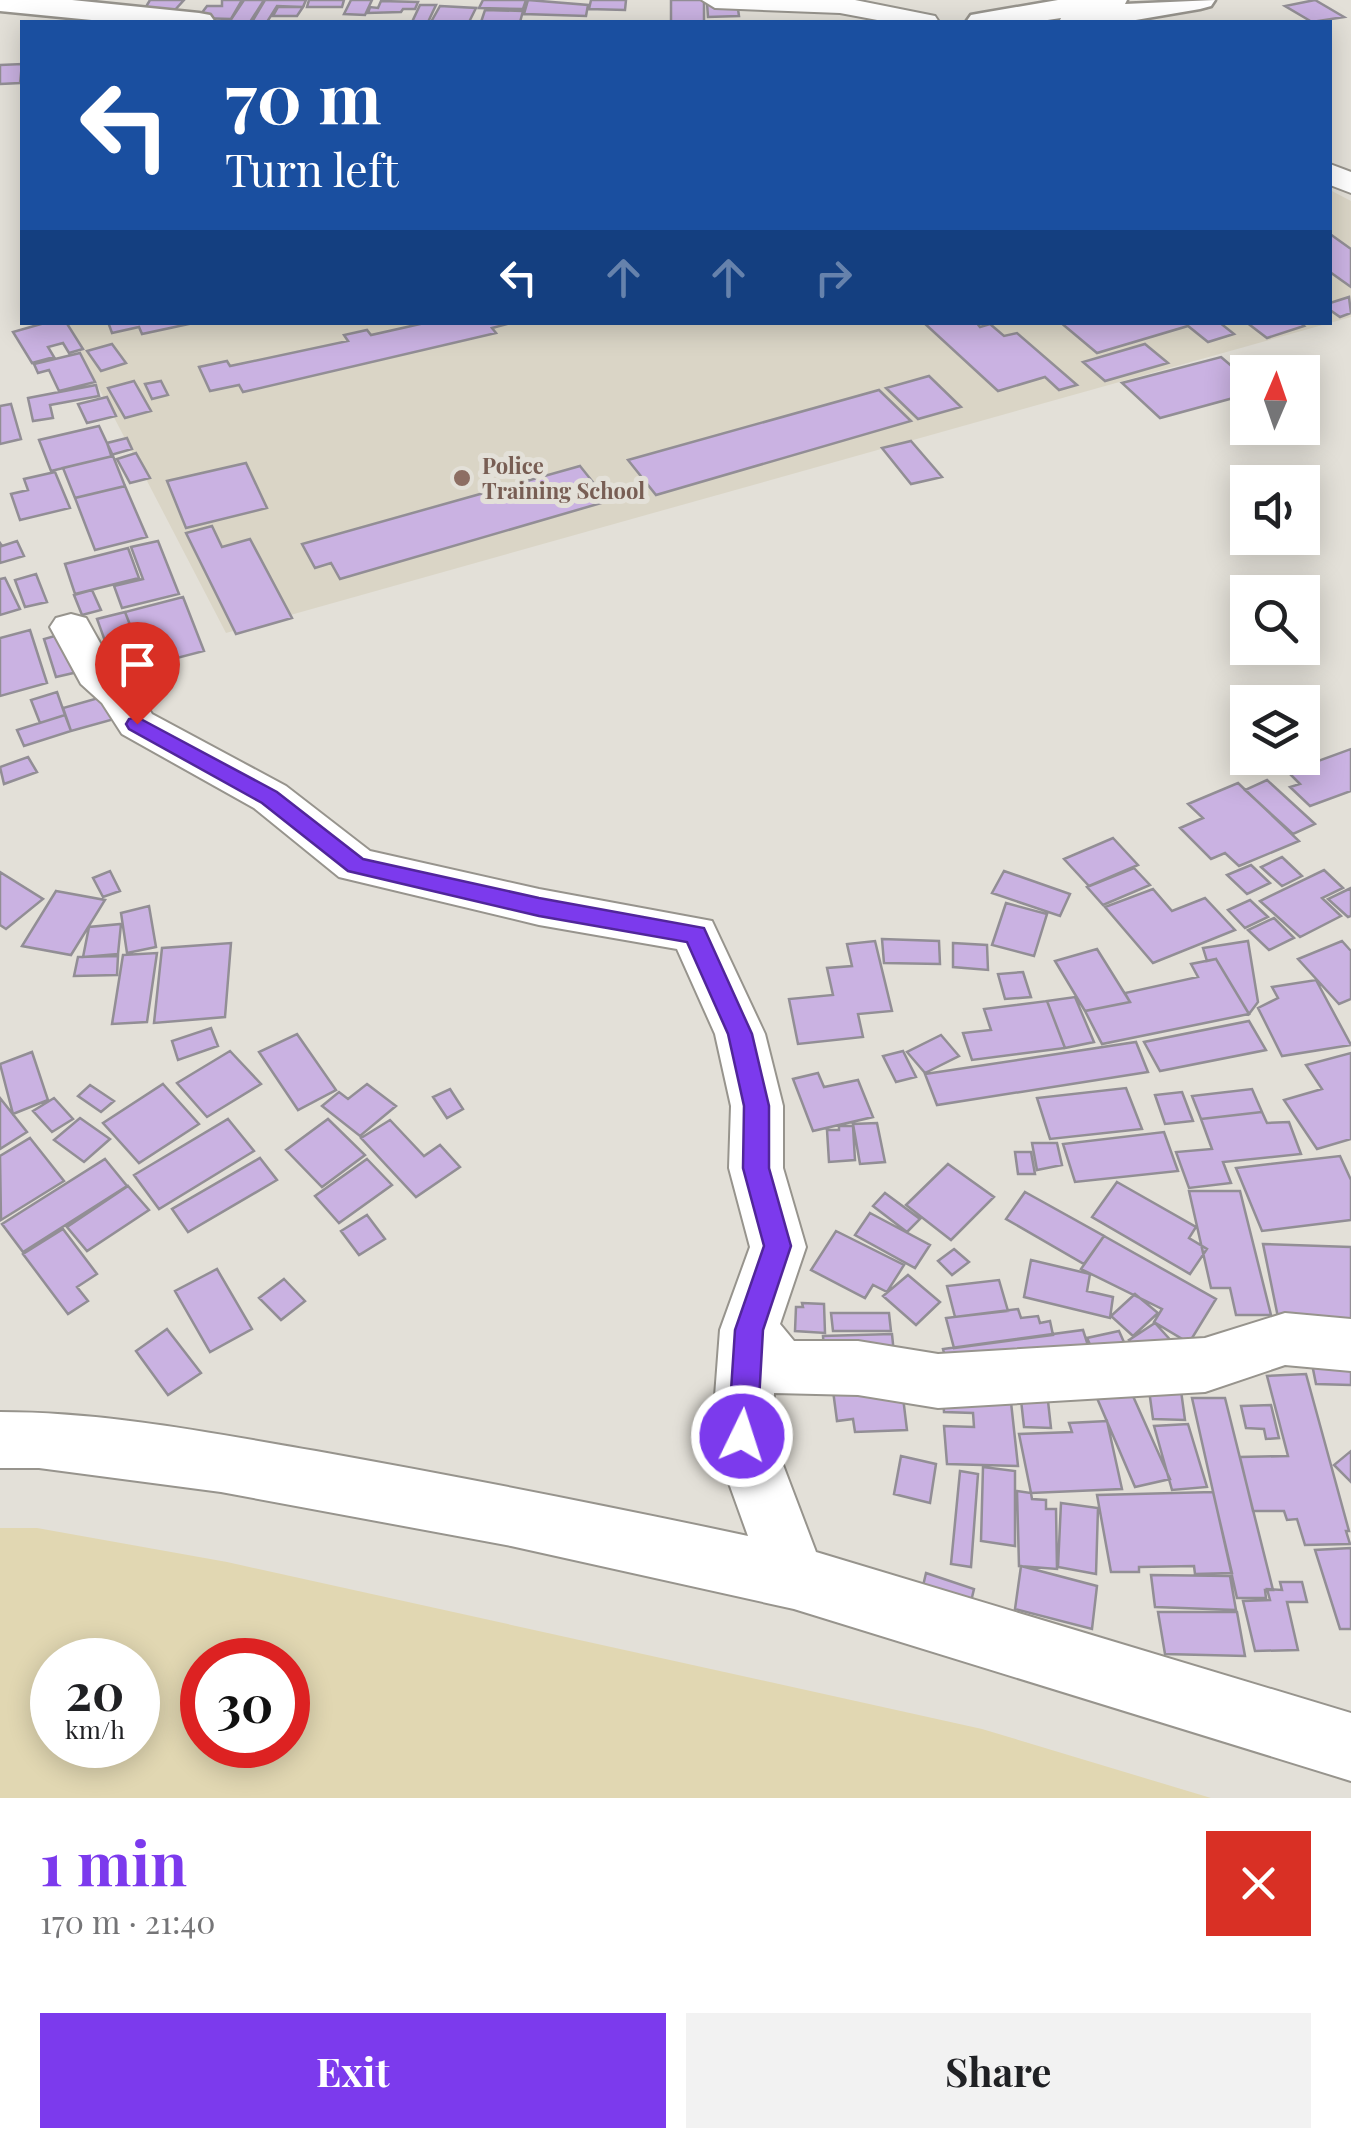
<!DOCTYPE html>
<meta charset="utf-8">
<style>
:root{--surface:#fff;--page:#f2f2f2;--text:#202124;--muted:#757577;--accent:#7c3aed}
body{margin:0;font-family:"Playfair Display",serif;background:var(--page);color:var(--text);height:100vh;display:flex;flex-direction:column;font-size:38px;white-space:nowrap}
*{box-sizing:border-box;margin:0}
p{font-size:32px;color:var(--muted)}
.icon{flex:none;width:55px;height:55px;fill:none;stroke:currentColor;stroke-width:2;stroke-linecap:round;stroke-linejoin:round}
.map{position:relative;height:1798px;overflow:hidden}
.drawer{display:flex;flex-direction:column;background:var(--surface);flex:1}
.drawer>*{flex:none}
.hud{position:absolute;left:20px;top:20px;width:1312px;height:305px;border-radius:0px;box-shadow:0 5px 25px #0003;background:#1a4fa0;color:#fff;overflow:hidden}
.needle{width:65px;rotate:2deg}
.buttons{position:absolute;left:1230px;top:355px;display:grid;gap:20px}
.buttons a{display:grid;place-items:center;width:90px;height:90px;border-radius:0px;background:var(--surface);box-shadow:0 5px 25px #0003;font-size:50px}
.speed{position:absolute;left:30px;top:1638px;display:flex;gap:20px;font-size:50px;font-weight:700;text-align:center}
.speed>*{display:grid;place-content:center;width:130px;height:130px;border-radius:50%;background:var(--surface);box-shadow:0 5px 25px #0003;line-height:1}
.speed small{font-size:25px;font-weight:400}
.speed .limit{border:15px solid #d22;background:#fff;color:#111}
.pin{position:absolute;display:grid;place-items:center;width:85px;height:85px;color:#fff;margin:-102px -42px;border-radius:50% 50% 50% 0;rotate:-45deg;box-shadow:0 0 10px #0007}
.pin .icon{rotate:45deg}
.me{position:absolute;width:110px;margin:-55px;rotate:4deg;stroke-linejoin:round;filter:drop-shadow(0 0 8px #0008)}
.turn{display:flex;align-items:center;gap:35px;height:210px;padding:0 40px;font-size:45px}
.turn .icon{width:130px;height:130px;stroke-width:2.5}
.turn b{display:block;font-size:70px;line-height:85px}
.lanes{display:flex;align-items:center;height:95px;padding:0 40px;background:#0003;justify-content:center;gap:50px;direction:ltr}
.lanes .off{opacity:.35}
.round{display:grid;place-items:center;flex:none;width:105px;height:105px;border-radius:0px;background:var(--page)}
.summary{display:flex;align-items:center;justify-content:space-between;height:170px;padding:0 40px}
h1{font-size:60px;font-weight:700;line-height:75px;color:var(--accent)}
.button{display:flex;gap:20px;margin-top:auto;padding:20px 40px}
.button a{flex:1;height:115px;border-radius:0px;background:var(--accent);color:#fff;font-size:40px;font-weight:700;line-height:115px;text-align:center}
.button a+a{background:var(--page);color:var(--text)}
.map>svg:first-child{display:block}
.built{fill:#dad5c6}
.sand{fill:#e1d7b2;fill-rule:evenodd}
.building{fill:#cab2e2;stroke:#928e95;stroke-width:2.5}
.lines{fill:none;stroke-linecap:round;stroke-linejoin:round}
.minor-casing{stroke:#97948d;stroke-width:4}
.secondary-casing{stroke:#97948d;stroke-width:5}
.minor{fill:#fff;fill-rule:evenodd}
.secondary{fill:#fff;fill-rule:evenodd}
.route{fill:#7c3aed;stroke:#51269a;stroke-width:2.5}
.education-dot{fill:#8d6e63;stroke:#e3e0d8;stroke-width:4}
.labels{text-anchor:middle;dominant-baseline:central;stroke-width:10;stroke-linejoin:round;paint-order:stroke}
.far-education-label{font-size:22px;font-weight:bold;fill:#785e54;stroke:#e3e0d8;text-anchor:start}
</style>
<div class="map">
<svg width="1351" height="1798" viewBox="0 0 1351 1798">
<rect width="100%" height="100%" fill="#e3e0d8"/>
<path class="built" d="M1330,190L1351,201V317L226,633L65,323L1330,322Z"/>
<path class="sand" d="M0,1528H37L227,1562L982,1729L1211,1798H0ZM52,1660H138V1745H52ZM202,1660H288V1745H202Z"/>
<path class="building" d="M150,0H184L174,11L144,10Z
M222,0H242L231,19L198,18L207,6H222Z
M244,0H264L250,22L230,21Z
M265,0H306L303,7L277,6L267,22H252Z
M309,0H344L342,7H307Z
M351,0H372L365,15L344,14Z
M483,0H526L523,9L479,8Z
M528,0L588,5L586,16L524,14Z
M591,0H626L625,10L589,9Z
M671,0H704V22H671Z
M1315,0L1344,17L1312,22L1285,6Z
M381,1L418,2L415,9H403L401,12L368,13L370,7L378,8Z
M737,2L739,16L708,17L707,3Z
M420,5H436L428,22H412Z
M440,6L476,8L469,22H431Z
M278,7H303L297,16H273Z
M485,10L523,11L520,22H481Z
M22,64L20,83L0,84V65Z
M1330,234L1351,249V287L1330,272Z
M1349,297L1351,313L1340,317L1330,310V303Z
M48,322H66L83,349L69,353L63,343L48,347L54,357L32,363L13,332Z
M108,322H198L142,334L139,327L112,333Z
M429,322H515L492,328L496,333L243,392L239,385L210,391L199,367L227,361L230,366L348,341L344,335L367,330L371,335Z
M923,322H976L980,327L990,324L1004,336L1017,333L1077,385L1059,390L1045,377L998,391Z
M1060,322H1219L1234,334L1208,342L1188,326L1097,353Z
M1246,322H1299L1304,326L1267,338Z
M112,344L126,363L101,371L87,351Z
M1145,344L1168,363L1105,381L1083,362Z
M80,353L95,382L59,391L49,370L38,373L34,364Z
M1221,357L1248,380V394L1160,418L1122,383Z
M929,376L961,407L918,419L886,388Z
M134,381L151,411L125,418L108,388Z
M161,381L168,395L152,399L145,384Z
M96,385L99,396L50,405L53,418L33,421L28,398Z
M879,390L911,421L656,495L628,460Z
M107,397L116,416L87,423L78,404Z
M11,404L21,439L0,444V406Z
M99,426L113,456L51,471L39,440Z
M127,438L132,449L111,455L107,443Z
M911,441L942,477L911,484L882,448Z
M136,453L150,478L130,483L117,459Z
M113,456L125,486L75,498L63,468Z
M246,463L267,508L186,528L167,481Z
M580,466L608,501L340,579L331,563L315,568L302,544Z
M55,472L70,508L20,520L11,494L28,490L24,479Z
M125,486L147,537L95,550L75,498Z
M212,526L222,547L250,539L292,618L236,634L186,533Z
M17,541L24,556L0,563V543L2,546Z
M158,541L179,594L122,608L114,586L143,579L131,547Z
M128,548L139,578L75,594L65,564Z
M36,574L47,602L25,607L15,580Z
M5,578L20,609L0,615V579Z
M92,590L101,610L82,615L74,595Z
M183,597L204,651L146,666L125,612Z
M125,612L146,666L117,674L97,619Z
M30,630L47,683L0,696V638Z
M69,632L82,671L56,677L44,639Z
M57,692L65,715L40,723L31,700Z
M109,695L118,718L71,731L63,708Z
M65,715L71,731L24,746L17,730Z
M1351,749V791L1310,806L1290,787L1300,784L1288,772Z
M28,757L37,772L4,784L0,767Z
M1267,780L1315,824L1293,834L1245,790Z
M1238,783L1299,841L1239,866L1225,853L1211,859L1180,828L1203,818L1188,804Z
M1113,838L1138,865L1089,886L1064,859Z
M1282,857L1302,876L1282,886L1261,867Z
M1251,865L1270,883L1247,894L1227,875Z
M1134,868L1150,885L1103,905L1087,887Z
M1324,870L1343,888L1322,898L1341,916L1300,937L1260,901Z
M110,871L120,891L103,897L93,878Z
M1004,871L1070,894L1060,916L992,893Z
M0,872L43,899L6,929L0,925Z
M1351,888V916L1348,917L1328,899Z
M1153,889L1172,911L1205,898L1235,930L1153,963L1105,907Z
M56,891L105,900L71,955L22,946Z
M1250,900L1268,917L1245,928L1228,910Z
M1006,903L1047,914L1034,956L992,945Z
M149,906L156,947L127,953L121,913Z
M1274,918L1294,938L1269,950L1248,930Z
M121,924L118,954L83,957L89,927Z
M882,939L939,941L940,964L884,963Z
M875,941L892,1011L858,1014L863,1037L798,1044L789,999L833,995L827,968L852,966L847,944Z
M1248,941L1258,1002L1249,1014L1216,959L1207,961L1203,948Z
M1342,941L1351,951V999L1339,1004L1298,959Z
M231,943L225,1017L154,1023L162,948Z
M953,943L987,945L988,970L953,967Z
M1097,949L1130,1002L1085,1011L1055,961Z
M157,953L147,1022L112,1024L123,955Z
M118,956L117,975L74,976L78,957Z
M1216,959L1249,1014L1102,1044L1085,1011L1130,1002L1125,993L1198,977L1191,964Z
M1023,972L1031,997L1005,999L998,974Z
M1316,980L1351,1045L1282,1056L1258,1008L1278,998L1272,987Z
M1075,997L1094,1042L1065,1048L1047,1001Z
M1047,1001L1065,1048L972,1060L963,1033L991,1030L984,1009Z
M1249,1021L1266,1050L1160,1071L1144,1042Z
M211,1028L218,1046L178,1060L172,1041Z
M297,1034L336,1090L298,1110L259,1052Z
M941,1035L959,1056L925,1073L907,1052Z
M1136,1042L1148,1072L937,1105L925,1074Z
M230,1051L261,1084L207,1117L177,1083Z
M903,1051L916,1077L896,1082L883,1056Z
M32,1052L48,1100L13,1114L0,1064Z
M1351,1053V1139L1317,1149L1284,1100L1322,1089L1306,1065Z
M818,1073L824,1087L858,1080L873,1117L813,1131L793,1079Z
M163,1084L199,1124L139,1163L103,1123Z
M367,1084L396,1106L360,1136L322,1106L339,1092L348,1099Z
M90,1085L114,1101L101,1112L78,1096Z
M1126,1088L1142,1129L1050,1139L1037,1098Z
M450,1089L463,1109L447,1118L433,1097Z
M1252,1089L1262,1112L1201,1119L1192,1096Z
M1182,1092L1193,1121L1165,1124L1155,1095Z
M0,1098L27,1132L0,1149Z
M54,1098L73,1119L52,1132L33,1111Z
M1262,1112L1267,1123L1289,1122L1301,1154L1223,1162L1231,1183L1189,1188L1176,1152L1212,1149L1201,1119Z
M80,1118L110,1139L84,1162L54,1140Z
M228,1119L254,1151L159,1209L134,1175Z
M328,1119L365,1155L322,1187L286,1150Z
M390,1120L424,1156L440,1145L460,1167L416,1197L361,1138Z
M877,1123L885,1162L860,1164L853,1124Z
M839,1126H853L855,1160L829,1162L827,1130H839Z
M1164,1132L1178,1171L1075,1182L1063,1144Z
M30,1138L64,1181L1,1220L0,1156Z
M1032,1143H1057L1062,1165L1037,1170Z
M1015,1152H1031L1035,1174H1018Z
M1340,1156L1351,1180V1220L1262,1231L1236,1168Z
M260,1158L277,1180L188,1232L172,1209Z
M105,1159L127,1186L23,1252L2,1224Z
M367,1159L392,1185L339,1223L315,1196Z
M948,1164L994,1197L951,1240L906,1205Z
M1117,1182L1196,1227L1189,1238L1207,1249L1190,1274L1092,1217Z
M128,1186L149,1210L87,1251L67,1227Z
M1189,1191H1240L1271,1315H1236L1230,1288H1211Z
M1025,1192L1104,1236L1084,1264L1006,1219Z
M885,1193L920,1219L907,1232L873,1206Z
M870,1213L930,1245L915,1268L855,1235Z
M367,1215L385,1239L359,1255L341,1231Z
M63,1229L97,1274L77,1287L88,1301L68,1314L23,1254Z
M836,1231L904,1265L887,1292L873,1285L865,1298L811,1270Z
M1104,1236L1216,1299L1189,1343L1154,1322L1162,1309L1081,1269Z
M1263,1244L1351,1247V1330L1280,1327Z
M954,1249L969,1262L952,1275L938,1261Z
M1031,1260L1090,1274L1087,1291L1113,1297L1110,1318L1024,1297Z
M217,1269L252,1329L210,1352L175,1291Z
M908,1275L940,1302L916,1325L883,1296Z
M284,1279L305,1301L281,1320L259,1298Z
M999,1280L1008,1311L955,1317L947,1286Z
M1135,1294L1158,1313L1133,1336L1111,1316Z
M802,1303L824,1304L825,1333L795,1331L796,1307H803Z
M1018,1309L1021,1318L1038,1316L1040,1323L1050,1321L1053,1335L954,1348L946,1318Z
M831,1313H889L891,1331H833Z
M1155,1323L1174,1344L1147,1361L1129,1340Z
M167,1329L201,1373L168,1395L136,1351Z
M1083,1330L1093,1361L951,1379L943,1349Z
M1119,1331L1131,1358L1099,1364L1087,1338Z
M892,1334L895,1364H825L823,1336Z
M1310,1354L1351,1356V1385L1316,1384Z
M1306,1374L1349,1531H1346L1350,1544L1305,1545L1297,1519L1287,1520L1284,1511H1253L1240,1457L1288,1456L1267,1376Z
M1124,1376L1170,1479L1135,1487L1091,1384Z
M1179,1376L1185,1420L1153,1419L1149,1390Z
M901,1381L907,1430L855,1432L853,1419L837,1421L832,1383Z
M942,1382L1009,1384L1018,1466L947,1464L944,1426L974,1427L973,1413L944,1412Z
M1019,1382L1046,1383L1051,1428L1024,1427Z
M1192,1398H1225L1273,1590H1265L1266,1598H1237Z
M1271,1405L1279,1438L1266,1439L1264,1429L1246,1428L1241,1406Z
M1107,1421L1122,1489L1031,1493L1019,1434L1072,1432L1069,1423Z
M1188,1424L1207,1487L1172,1490L1154,1426Z
M1351,1451V1482L1334,1465Z
M901,1456L936,1464L930,1503L894,1494Z
M983,1467L1015,1471V1546L981,1541Z
M960,1471L978,1474L971,1567L951,1564Z
M1017,1491L1031,1493L1032,1499L1046,1500V1509H1056L1057,1569L1019,1566Z
M1213,1492L1232,1573L1195,1574L1194,1566L1139,1567V1572H1111L1097,1495Z
M1061,1503L1098,1508L1096,1574L1058,1567Z
M1351,1548V1629H1340L1315,1550Z
M1021,1566L1097,1586L1092,1629L1015,1609Z
M926,1573L974,1589L968,1614L920,1599Z
M1151,1575L1230,1576L1236,1610L1155,1607Z
M1280,1582H1302L1307,1602H1287L1298,1650L1255,1651L1243,1601L1270,1600L1267,1589L1282,1590Z
M1158,1612H1237L1245,1656L1165,1654Z"/>
<g class="lines">
<defs>
<path id="minor" d="M702,0H855L935,16L939,22H888L840,13L715,8Z
M1330,164L1351,172V193L1330,185Z
M71,614L86,618L113,666L132,683L152,714L286,786L370,851L539,889L712,921L765,1034L783,1106V1168L806,1247L780,1324L794,1341H858L938,1354L1205,1338L1285,1313L1351,1319V1371L1285,1365L1205,1392L938,1408L858,1395L774,1393L772,1436L816,1552L1351,1713V1781L794,1609L511,1546L221,1492L39,1468H0V1412C105,1412 212,1433 316,1451C460,1477 604,1505 748,1536L712,1436L720,1330L750,1247L729,1168L731,1106L715,1034L677,949L539,925L339,877L254,808L122,734L102,703L81,684L50,627L56,618Z"/>
<path id="secondary" d="M0,0H72L199,13L210,15L215,22H112L0,11Z
M1058,0H1127L1125,4L1215,0L1211,6L1200,9L1124,22H1059L1061,18L1034,22H966L971,15L982,13Z"/>
</defs>
<use href="#minor" class="minor-casing"/>
<use href="#secondary" class="secondary-casing"/>
<use href="#minor" class="minor"/>
<use href="#secondary" class="secondary"/>
</g>
<path class="route" d="M137,717L277,792L363,859L539,898L704,928L752,1034L769,1106V1168L791,1246L763,1330L757,1436L752,1446L742,1450L732,1446L728,1436L735,1330L764,1246L743,1168L744,1106L728,1034L687,942L539,916L348,871L262,803L129,729L126,724L129,719Z"/>
<circle class="education-dot" cx="462" cy="478" r="10"/>
<g class="labels">
<g class="far-education-label">
<text x="482" y="465">Police<tspan x="482" dy="25">Training School</tspan></text>
</g>
</g>
</svg>
<div class="buttons">
<a><svg class="needle" viewBox="-14 -14 28 28"><path d="M0-13l5 13h-10z" fill="#e53935"/><path d="M0 13l5-13h-10z" fill="#757577"/></svg></a>
<a><svg class="icon" aria-label="sound" viewBox="0 0 24 24"><path d="M4 9h4l5-4v14l-5-4H4zM17 9q2 3 0 6"/></svg></a>
<a><svg class="icon" aria-label="search" viewBox="0 0 24 24"><circle cx="10" cy="10" r="6"/><path d="M15 15l6 6"/></svg></a>
<a><svg class="icon" aria-label="layers" viewBox="0 0 24 24"><path d="M12 4l9 5-9 5-9-5zM3 14l9 5 9-5"/></svg></a>
</div>
<div class="speed"><div>20<small>km/h</small></div><div class="limit">30</div></div>
<div class="pin" style="left:137px;top:724px;background:#d93025"><svg class="icon" aria-label="arrive" viewBox="0 0 24 24"><path d="M6 21V4h12l-3 4 3 4H6"/></svg></div>
<svg class="me" style="left:742px;top:1436px" viewBox="-20 -20 40 40"><circle r="17" fill="#7c3aed" stroke="#fff" stroke-width="3"/><path d="M0-11L8 9 0 5-8 9z" fill="#fff"/></svg>
<div class="hud">
<div class="turn"><svg class="icon" aria-label="left" viewBox="0 0 24 24"><path d="M17 20v-9H6M10 6l-5 5 5 5"/></svg><div><b>70 m</b>Turn left</div></div>
<div class="lanes"><svg class="icon" aria-label="left" viewBox="0 0 24 24"><path d="M17 20v-9H6M10 6l-5 5 5 5"/></svg><svg class="icon off" aria-label="ahead" viewBox="0 0 24 24"><path d="M12 20V5M6 11l6-6 6 6"/></svg><svg class="icon off" aria-label="ahead" viewBox="0 0 24 24"><path d="M12 20V5M6 11l6-6 6 6"/></svg><svg class="icon off" aria-label="right" viewBox="0 0 24 24"><path d="M7 20v-9h11M14 6l5 5-5 5"/></svg></div>
</div>
</div>
<section class="drawer">
<div class="summary"><div><h1>1 min</h1><p>170 m · 21:40</p></div><a class="round" style="background:#d93025;color:#fff"><svg class="icon" aria-label="close" viewBox="0 0 24 24"><path d="M6 6l12 12M18 6L6 18"/></svg></a></div>
<div class="button"><a>Exit</a><a>Share</a></div>
</section>
